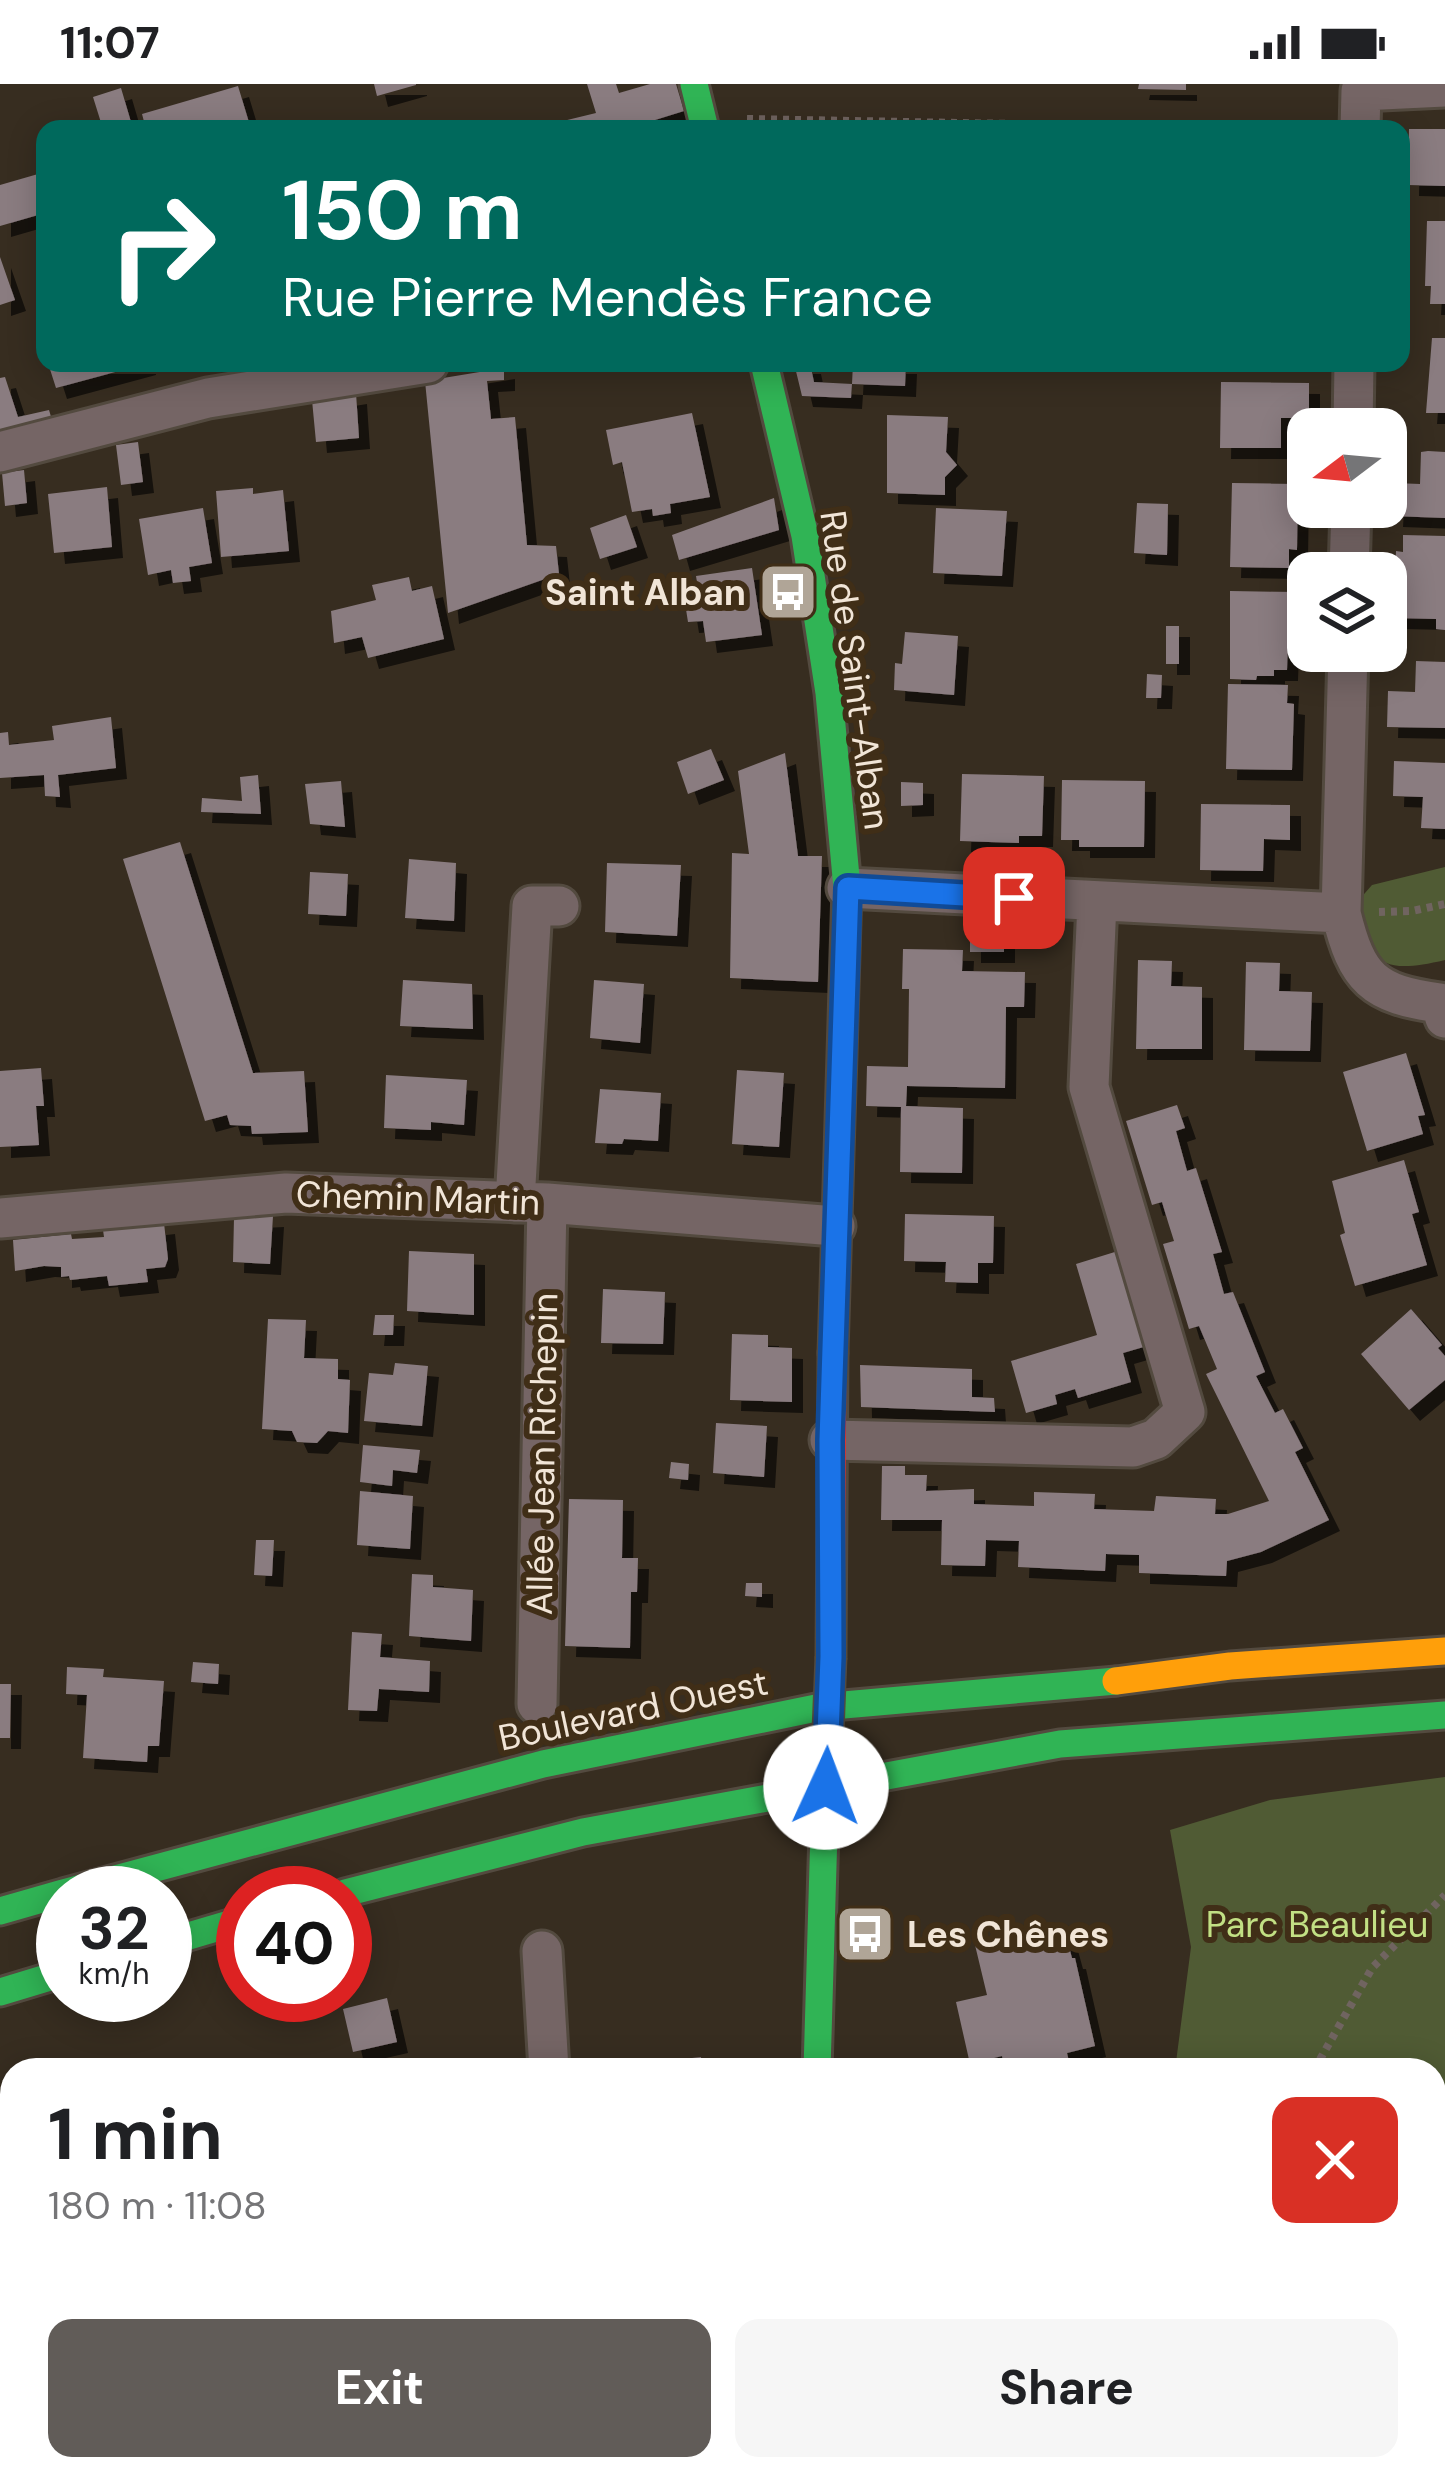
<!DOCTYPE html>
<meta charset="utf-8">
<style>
:root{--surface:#fff;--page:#f6f6f6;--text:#202124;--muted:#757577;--accent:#615c58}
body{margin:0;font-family:"DM Sans",sans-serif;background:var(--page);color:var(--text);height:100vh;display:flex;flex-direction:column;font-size:45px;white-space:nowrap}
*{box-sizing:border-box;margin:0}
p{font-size:39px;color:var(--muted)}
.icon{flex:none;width:66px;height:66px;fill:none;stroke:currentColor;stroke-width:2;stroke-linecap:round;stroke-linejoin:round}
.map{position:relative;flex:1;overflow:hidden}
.details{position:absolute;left:0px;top:1974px;width:1446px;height:423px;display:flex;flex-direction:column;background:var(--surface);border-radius:36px 36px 0 0;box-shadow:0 6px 30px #0003}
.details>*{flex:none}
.hud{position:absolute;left:36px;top:36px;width:1374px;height:252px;border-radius:24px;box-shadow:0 6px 30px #0003;background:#00695c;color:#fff;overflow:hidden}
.needle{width:78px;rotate:254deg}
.fabs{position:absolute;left:1287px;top:324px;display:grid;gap:24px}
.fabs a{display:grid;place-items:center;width:120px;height:120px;border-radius:24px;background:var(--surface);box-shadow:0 6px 30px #0003;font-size:60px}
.speed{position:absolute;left:36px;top:1782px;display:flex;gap:24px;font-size:60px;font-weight:700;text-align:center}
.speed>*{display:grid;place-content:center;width:156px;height:156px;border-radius:50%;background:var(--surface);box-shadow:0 6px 30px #0003;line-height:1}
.speed small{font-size:30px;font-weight:400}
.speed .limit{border:18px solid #d22;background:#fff;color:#111}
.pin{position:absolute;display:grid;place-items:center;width:102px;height:102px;color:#fff;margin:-51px;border-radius:24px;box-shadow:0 6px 18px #0006}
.me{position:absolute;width:132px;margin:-66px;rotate:2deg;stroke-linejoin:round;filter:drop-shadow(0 0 9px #0008)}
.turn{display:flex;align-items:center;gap:42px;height:252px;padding:0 48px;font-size:54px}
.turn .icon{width:156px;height:156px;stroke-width:2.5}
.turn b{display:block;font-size:84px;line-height:102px}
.round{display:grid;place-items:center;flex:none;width:126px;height:126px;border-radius:24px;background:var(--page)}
.summary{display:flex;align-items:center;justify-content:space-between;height:204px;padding:0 48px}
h1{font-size:72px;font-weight:700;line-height:90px}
.button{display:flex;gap:24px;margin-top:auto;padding:24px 48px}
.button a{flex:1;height:138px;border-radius:24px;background:var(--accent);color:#fff;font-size:48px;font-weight:700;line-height:138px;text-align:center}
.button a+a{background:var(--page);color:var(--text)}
.status{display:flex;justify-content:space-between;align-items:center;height:84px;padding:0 60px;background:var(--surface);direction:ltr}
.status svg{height:33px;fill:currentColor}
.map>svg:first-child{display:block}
.green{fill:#505b34}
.building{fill:#8a7c80;filter:url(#shadow)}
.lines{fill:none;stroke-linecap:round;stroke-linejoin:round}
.lane-casing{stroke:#534a3f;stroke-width:27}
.street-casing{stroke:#534a3f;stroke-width:45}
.fast-casing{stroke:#534a3f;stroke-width:33}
.slow-casing{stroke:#534a3f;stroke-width:33}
.jam-casing{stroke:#534a3f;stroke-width:33}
.path{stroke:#706460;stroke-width:8;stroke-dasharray:6 6;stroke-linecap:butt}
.lane{stroke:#756565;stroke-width:21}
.street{stroke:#756565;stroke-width:39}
.fast{stroke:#30b455;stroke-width:27}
.slow{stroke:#ff9f0a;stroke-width:27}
.jam{stroke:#e5322d;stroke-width:27}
.slow-bridge-casing{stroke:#534a3f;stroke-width:33;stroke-linecap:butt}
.slow-bridge{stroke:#ff9f0a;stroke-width:27}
.route-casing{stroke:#114b97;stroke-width:30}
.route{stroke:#1a73e8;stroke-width:21}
.labels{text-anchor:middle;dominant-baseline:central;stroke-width:12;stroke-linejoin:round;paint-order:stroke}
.poi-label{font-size:36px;font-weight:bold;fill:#f1e5d7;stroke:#402e17;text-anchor:end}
.street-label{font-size:36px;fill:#f1e5d7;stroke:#402e17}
.park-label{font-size:36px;fill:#c2e084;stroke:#402e17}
</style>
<div class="status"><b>11:07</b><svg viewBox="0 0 49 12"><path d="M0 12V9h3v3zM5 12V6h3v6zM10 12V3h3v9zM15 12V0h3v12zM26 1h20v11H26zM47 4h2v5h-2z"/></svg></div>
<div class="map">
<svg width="1445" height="2395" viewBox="0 0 1445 2395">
<defs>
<filter id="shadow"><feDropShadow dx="11" dy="11" stdDeviation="0" flood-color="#0009"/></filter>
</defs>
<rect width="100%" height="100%" fill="#372d20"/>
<path class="green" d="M1445,783V876C1382,891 1367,881 1358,817L1372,801Z
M1445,1693V2395H1100L1099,2385H1434V1986H1175L1191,1863L1170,1746L1270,1716Z"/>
<path class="building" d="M374,0H416V1L377,12Z
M587,0H616L619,9L650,0H676L684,27L626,45H562L559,38L596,29Z
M1139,0H1186V6L1138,5Z
M238,2L251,45H146L142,30Z
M121,4L131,38L103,45L93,13Z
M1409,45H1445V102L1408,101Z
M45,88V129L0,142V101Z
M1427,137H1445V220H1430L1431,202H1425Z
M0,173L15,216L0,221Z
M1432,254H1445V329H1426Z
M48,279H145V280L56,304Z
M794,279H810L814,298L852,300L851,314L802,312Z
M853,279H906L905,302L852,300Z
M504,284V296L487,297L491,335L515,333L527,461L556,462L559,490L448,529L425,297Z
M5,293L18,333L49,326L52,336L0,349V294Z
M1221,298L1309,299V334H1281V364H1220Z
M356,309L359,354L316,358L312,316Z
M692,329L710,413L670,420L671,429L653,432L652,425L632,428L622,378L613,381L606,346Z
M887,331L948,333L946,368L957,381L945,393V411L887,409Z
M138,358L143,398L121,401L116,361Z
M1428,367L1445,368V434L1392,432L1394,399L1420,400L1421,368Z
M24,386L27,419L5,422L2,389Z
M1232,399L1298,400L1297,466L1289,465V484L1230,483Z
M107,403L112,463L54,469L48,410Z
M253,404V410L283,406L289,467L221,473L216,407Z
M774,414L779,446L679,476L672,451Z
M1137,419L1168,420L1167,471L1134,469Z
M203,424L212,479L189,483L191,497L173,499L171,486L148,491L139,435Z
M936,424L1007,427L1002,492L933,489Z
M626,431L637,463L600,475L590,444Z
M1403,451L1445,452V546L1436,545V535L1393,534L1396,467L1403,468Z
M752,484L762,551L706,558L703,537L688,538L685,519L700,517L696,492Z
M409,493L412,507L432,502L444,555L368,574L362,553L334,559L331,527L376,516L372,501Z
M1230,507L1296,508L1295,558H1288L1287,586H1274V592H1257L1256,596L1230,595Z
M1166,542H1179V580H1166Z
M905,548L958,552L954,611L894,606L895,579L902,580Z
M1416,577L1445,578V644L1387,643L1388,607L1415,608Z
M1147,590L1162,591L1161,614H1146Z
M1228,600L1288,601L1287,619L1294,620L1292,686L1226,685Z
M111,633L116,684L58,691L60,713L45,712L44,691L0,694V649L8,648L9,661L54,656L52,642Z
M711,665L724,696L688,710L677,678Z
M785,669L798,772H822L818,898L730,894L732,769L749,770L738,687Z
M1394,677L1445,679V745L1421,744L1423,713L1393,712Z
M962,690L1044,692L1042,752H1019V759L960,757Z
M258,691L261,730L201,728L202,714L242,717L240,693Z
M1062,696L1145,697L1144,763H1079V756H1061Z
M341,697L345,743L310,740L305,700Z
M901,698L923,699V721L901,722Z
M1201,720L1290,721V756L1264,755L1263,787L1200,786Z
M180,758L253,989L304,987L308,1048L252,1050L251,1042L230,1041L227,1031L205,1037L123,775Z
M409,775L456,779L454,837L405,834Z
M607,779L681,781L677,852L605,848Z
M310,788L348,790L346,832L308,830Z
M970,849H1004V868H970Z
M903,865L963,866L962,887L1025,888L1024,923H1006L1005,1004L907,1002L906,1022L963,1024L962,1089L900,1088L901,1023L866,1022L867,982L908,983L909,905H902Z
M1138,876L1172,877L1171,902L1202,903V965H1136Z
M1246,878L1280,879L1279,907L1312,908L1310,967L1244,966Z
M403,896L472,900L473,945L400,942Z
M594,896L644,900L640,959L590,954Z
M1406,969L1425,1031L1418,1032L1423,1050L1367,1067L1343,988Z
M41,984L44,1022H36L39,1061L0,1063V987Z
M737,986L784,989L779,1063L732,1060Z
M386,991L467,996L464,1041L431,1038V1046L384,1044Z
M600,1005L661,1009L658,1057L624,1055L622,1060L595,1059Z
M1177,1021L1185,1044L1176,1047L1187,1087L1196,1084L1222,1168L1213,1170L1224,1210L1233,1208L1265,1288L1256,1292L1275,1329L1283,1325L1303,1364L1295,1368L1329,1436L1261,1468L1227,1477L1226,1492L1139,1489V1471L1106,1470L1105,1487L1018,1483L1019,1457L986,1456L985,1482L941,1481L942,1436H881L882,1382H905V1391H927L926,1407L974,1405V1420L1034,1422V1408L1095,1410L1094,1425L1154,1427L1156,1412L1216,1415L1215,1430H1228L1269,1417L1206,1290L1217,1285L1199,1242L1189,1245L1163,1160L1174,1157L1168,1138L1162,1118L1152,1121L1126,1037Z
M1404,1076L1419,1128L1412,1130L1427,1181L1355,1202L1340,1151L1345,1149L1332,1097Z
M905,1130L994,1132L993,1179H978V1199L945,1198L946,1178L904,1177Z
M273,1132L270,1180L233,1178L234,1134Z
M164,1139L168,1175L165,1183L146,1185L148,1198L109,1202L107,1192L70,1196L69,1192L61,1193V1183L44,1182L15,1187L13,1156L71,1150L72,1155L104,1153L103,1146Z
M409,1167L474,1170V1231L407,1227Z
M1118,1167L1147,1262L1123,1269L1131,1298L1078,1314L1075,1305L1055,1311L1057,1320L1026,1329L1011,1277L1097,1251L1076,1180Z
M603,1205L665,1208L663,1260L601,1259Z
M1411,1225L1442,1261L1438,1264L1445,1272V1296L1409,1326L1361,1270Z
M375,1231H394L393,1251H373Z
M268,1235L306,1236L304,1274L338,1275V1295L350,1296L348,1349L328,1347L317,1359L297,1358L292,1347L262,1345Z
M732,1250L768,1251V1263L792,1264V1318L730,1316Z
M395,1279L428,1282L422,1342L364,1337L369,1289L393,1291Z
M860,1281L972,1285V1313L994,1314L995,1328L861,1323Z
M716,1339L767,1342L764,1393L713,1389Z
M363,1361L420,1366L417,1389L393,1386L392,1402L360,1398Z
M671,1378L689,1380L688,1396L669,1394Z
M360,1407L413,1412L410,1465L357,1461Z
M569,1415L623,1416L622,1474H638L637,1508H631L630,1564L565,1562Z
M256,1456H274L272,1492L254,1491Z
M412,1490L433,1491V1503L473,1506L471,1557L409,1552Z
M746,1499H762V1513L745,1512Z
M352,1548L382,1550L380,1573L430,1577L429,1608L379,1605L377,1627L348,1626Z
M193,1578L219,1580L218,1600L191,1598Z
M67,1583L104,1585L103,1593L164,1597L159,1662H148L147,1678L83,1674L87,1611L66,1610Z
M0,1600H11L10,1654H0Z
M1063,1841L1072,1874H1075L1095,1962L1067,1969L1071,1986H1005L1002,1972L970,1980L956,1918L987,1911L975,1861Z
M387,1914L397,1958L353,1968L343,1925Z
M701,1973L702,1986H657L656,1978Z
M12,2180V2248L0,2251V2182Z
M835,2385H902L900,2394L835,2395Z
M919,2385L964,2387L966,2395H920Z
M977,2385H1026L1028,2395H981Z"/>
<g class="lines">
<defs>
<path id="lane" d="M965,2385L970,2395
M905,2395L907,2385"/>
<path id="street" d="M1360,45L1361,7L1445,3
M1353,345L1354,279
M0,368L208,314L428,279
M1349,489L1351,423
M847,804L1341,829L1348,567
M1341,829C1357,895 1373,910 1440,919L1445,934
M515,1118L532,822H559
M0,1134L286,1109L547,1119L835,1142
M830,1356L1133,1363L1156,1355L1185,1328L1089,1003L1097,818
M537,1620L547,1119
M542,1867L549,1986"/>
<path id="fast" d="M694,0L705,45
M764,279L805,452L829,609L847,804L833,1269
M63,1809L543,1680L821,1623L1116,1597
M345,1809L583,1748L1060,1660L1445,1631
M0,1827L63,1809
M165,1859L243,1836
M0,1908L63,1889
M817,1986L824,1747
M0,2332L12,2325
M807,2385V2395
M1068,2385L1070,2395"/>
<path id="slow" d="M1116,1597L1230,1582L1445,1567"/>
<path id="jam" d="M831,1573L833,1269"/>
</defs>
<use href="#lane" class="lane-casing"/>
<use href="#street" class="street-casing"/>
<use href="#fast" class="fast-casing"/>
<use href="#slow" class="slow-casing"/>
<use href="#jam" class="jam-casing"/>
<path class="path" d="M747,35L1280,45
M1379,828L1412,827L1445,820
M1314,1986L1372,1884L1445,1811
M1434,2020L1445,2021
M1434,2244L1445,2243
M1390,2385V2395"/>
<use href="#lane" class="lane"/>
<use href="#street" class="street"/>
<use href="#fast" class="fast"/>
<use href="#slow" class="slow"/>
<use href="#jam" class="jam"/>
<defs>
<path id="slow-bridge" d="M824,1747L831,1573"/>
</defs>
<use href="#slow-bridge" class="slow-bridge-casing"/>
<use href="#slow-bridge" class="slow-bridge"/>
</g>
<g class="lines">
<defs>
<path id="route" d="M826,1703L831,1573L830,1356L848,804L1014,814"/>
</defs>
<use href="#route" class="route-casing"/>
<use href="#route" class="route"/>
</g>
<defs>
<symbol id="bus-square" viewBox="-11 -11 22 22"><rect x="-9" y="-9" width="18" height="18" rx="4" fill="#b0a597" stroke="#402e17"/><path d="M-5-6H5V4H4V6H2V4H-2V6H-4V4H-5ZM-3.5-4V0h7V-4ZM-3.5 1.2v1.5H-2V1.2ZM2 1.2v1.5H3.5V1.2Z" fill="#fff"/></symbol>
</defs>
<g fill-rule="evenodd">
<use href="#bus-square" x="755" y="475" width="66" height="66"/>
<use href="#bus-square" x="832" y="1817" width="66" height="66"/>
</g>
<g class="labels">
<g class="poi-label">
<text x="746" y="508">Saint Alban</text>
<text x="907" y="1850" text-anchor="start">Les Chênes</text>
</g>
<g class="street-label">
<text transform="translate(855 586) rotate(82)">Rue de Saint-Alban</text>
<text transform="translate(418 1114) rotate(2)">Chemin Martin</text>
<text transform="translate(542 1370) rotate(-89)">Allée Jean Richepin</text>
<text transform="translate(633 1626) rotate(-12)">Boulevard Ouest</text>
</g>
<g class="park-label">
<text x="1317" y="1840">Parc Beaulieu</text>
</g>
</g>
</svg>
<div class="fabs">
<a><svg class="needle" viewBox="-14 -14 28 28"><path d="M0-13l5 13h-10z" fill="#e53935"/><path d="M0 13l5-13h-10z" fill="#757577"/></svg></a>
<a><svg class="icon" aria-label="layers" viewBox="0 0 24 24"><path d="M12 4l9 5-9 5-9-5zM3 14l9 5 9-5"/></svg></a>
</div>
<div class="speed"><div>32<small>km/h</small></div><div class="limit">40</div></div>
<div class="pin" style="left:1014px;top:814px;background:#d93025"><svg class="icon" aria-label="arrive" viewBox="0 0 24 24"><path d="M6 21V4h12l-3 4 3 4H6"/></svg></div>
<svg class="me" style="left:826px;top:1703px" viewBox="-20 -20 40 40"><circle r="19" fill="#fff"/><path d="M0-13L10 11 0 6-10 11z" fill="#1a73e8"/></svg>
<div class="hud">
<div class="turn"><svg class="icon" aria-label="right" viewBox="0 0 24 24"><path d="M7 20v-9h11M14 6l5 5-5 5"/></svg><div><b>150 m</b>Rue Pierre Mendès France</div></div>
</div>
<section class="details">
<div class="summary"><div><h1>1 min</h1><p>180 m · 11:08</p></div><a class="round" style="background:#d93025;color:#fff"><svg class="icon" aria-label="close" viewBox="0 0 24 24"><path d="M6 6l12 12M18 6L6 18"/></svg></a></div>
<div class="button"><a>Exit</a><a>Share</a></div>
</section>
</div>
